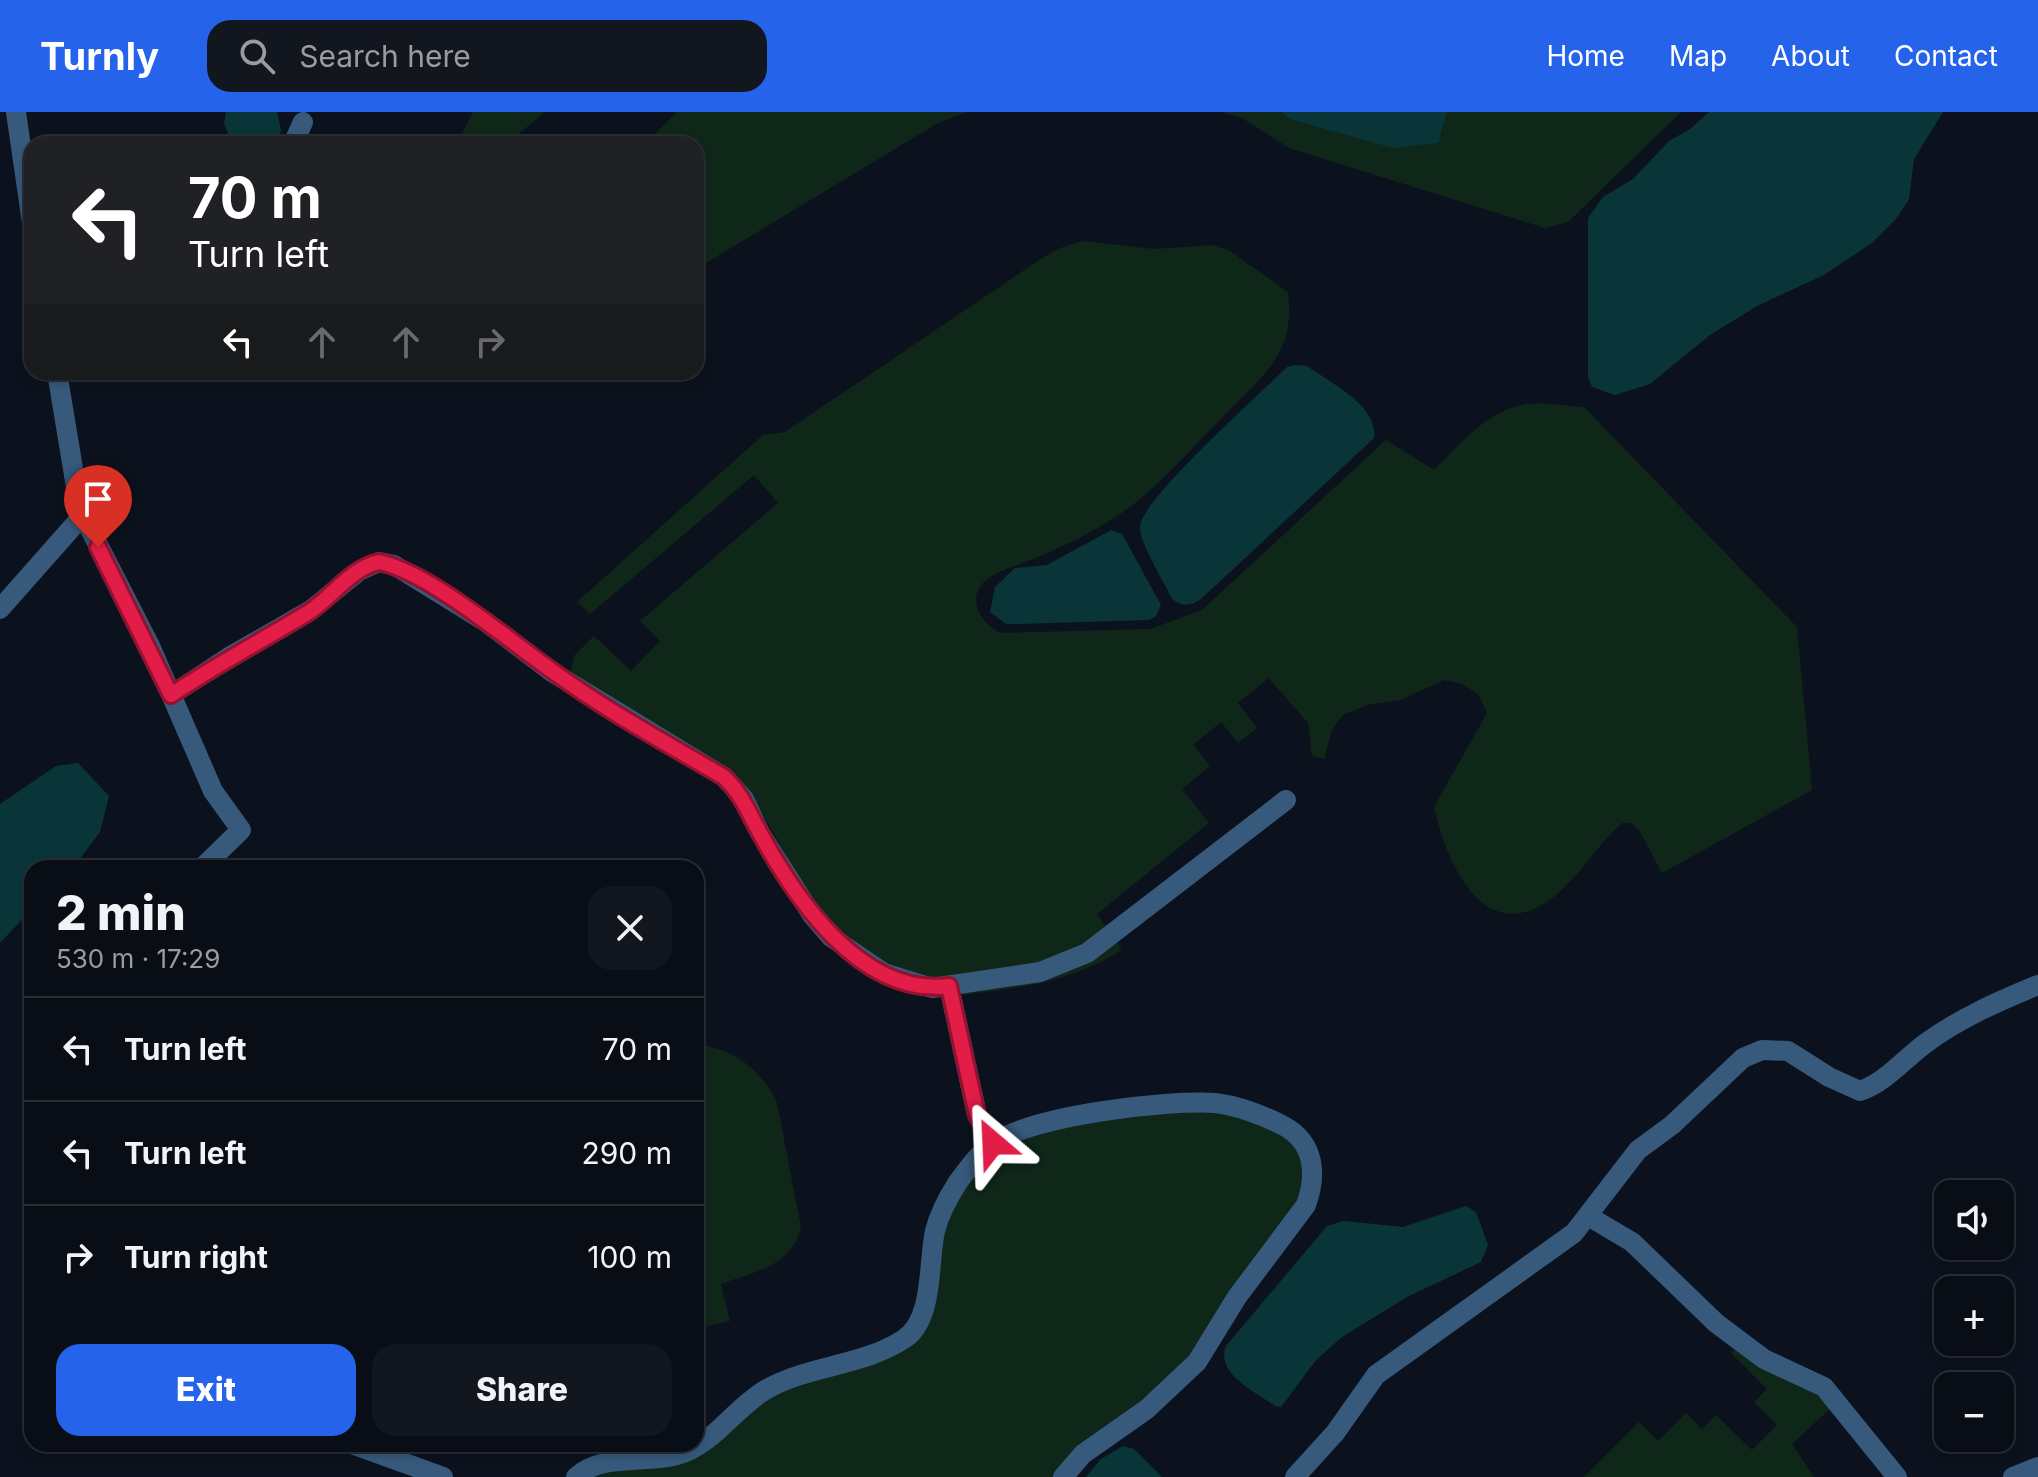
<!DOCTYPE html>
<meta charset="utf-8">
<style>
:root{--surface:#090e16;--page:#12171f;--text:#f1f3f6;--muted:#999ca1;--line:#292e35;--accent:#2563eb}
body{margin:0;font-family:Inter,sans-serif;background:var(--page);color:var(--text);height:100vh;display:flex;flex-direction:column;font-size:30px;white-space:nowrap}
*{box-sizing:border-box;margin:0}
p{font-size:26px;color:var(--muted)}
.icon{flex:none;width:44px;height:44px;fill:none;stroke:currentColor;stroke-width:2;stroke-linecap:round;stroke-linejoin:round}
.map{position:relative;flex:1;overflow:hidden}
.drawer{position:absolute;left:24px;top:748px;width:680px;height:592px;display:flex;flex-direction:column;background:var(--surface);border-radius:24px;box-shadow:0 4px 12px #0003,0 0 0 2px var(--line)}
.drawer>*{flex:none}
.top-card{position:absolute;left:24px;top:24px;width:680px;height:244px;border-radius:24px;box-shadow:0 4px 12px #0003,0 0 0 2px var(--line);background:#202124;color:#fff;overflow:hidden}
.controls{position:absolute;left:1934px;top:1068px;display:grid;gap:16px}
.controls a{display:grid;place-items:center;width:80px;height:80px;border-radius:16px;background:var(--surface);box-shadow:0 4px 12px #0003,0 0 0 2px var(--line);font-size:40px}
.pin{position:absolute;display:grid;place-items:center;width:68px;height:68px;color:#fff;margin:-82px -34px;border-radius:50% 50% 50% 0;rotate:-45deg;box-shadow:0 0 8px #0007}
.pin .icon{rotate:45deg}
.me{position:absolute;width:88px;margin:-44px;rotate:334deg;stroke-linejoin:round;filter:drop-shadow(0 0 6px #0008)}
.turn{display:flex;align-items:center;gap:28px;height:168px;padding:0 32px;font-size:36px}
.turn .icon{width:104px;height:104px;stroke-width:2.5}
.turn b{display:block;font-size:56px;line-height:68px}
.lanes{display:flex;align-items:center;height:76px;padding:0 32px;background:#0003;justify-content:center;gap:40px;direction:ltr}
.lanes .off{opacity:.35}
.round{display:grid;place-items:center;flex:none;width:84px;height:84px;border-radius:24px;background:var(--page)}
.headline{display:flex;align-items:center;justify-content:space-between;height:136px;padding:0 32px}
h1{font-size:48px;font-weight:800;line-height:60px}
.button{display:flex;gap:16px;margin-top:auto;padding:16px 32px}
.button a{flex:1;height:92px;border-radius:24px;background:var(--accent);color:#fff;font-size:32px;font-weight:800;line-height:92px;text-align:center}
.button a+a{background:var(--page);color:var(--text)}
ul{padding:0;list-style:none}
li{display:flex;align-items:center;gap:24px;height:104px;padding:0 32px;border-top:2px solid var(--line)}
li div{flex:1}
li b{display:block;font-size:30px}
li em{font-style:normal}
header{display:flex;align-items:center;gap:48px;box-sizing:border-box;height:112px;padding:0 40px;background:var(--accent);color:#fff}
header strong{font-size:38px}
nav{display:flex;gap:44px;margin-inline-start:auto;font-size:28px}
.search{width:560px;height:72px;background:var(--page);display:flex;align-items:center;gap:20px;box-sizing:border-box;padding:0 28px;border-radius:24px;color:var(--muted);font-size:30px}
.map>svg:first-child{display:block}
.green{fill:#0f2719}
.water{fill:#093539}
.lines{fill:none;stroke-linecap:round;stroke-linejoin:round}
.minor{stroke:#375a7c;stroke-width:20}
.route-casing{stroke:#92132f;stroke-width:20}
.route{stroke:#e11d48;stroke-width:14}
</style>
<header>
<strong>Turnly</strong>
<div class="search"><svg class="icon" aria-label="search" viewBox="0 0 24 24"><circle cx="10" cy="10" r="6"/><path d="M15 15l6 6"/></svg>Search here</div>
<nav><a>Home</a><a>Map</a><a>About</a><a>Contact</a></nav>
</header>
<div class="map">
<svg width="2038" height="1365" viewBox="0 0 2038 1365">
<rect width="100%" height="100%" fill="#0c121d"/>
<path class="green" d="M473,0H545C520,21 494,47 460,26Z
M677,0H967L938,11L696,157V32H645Z
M1220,0H1681L1568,110L1545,116L1289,36L1242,6Z
M1083,129L1154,137L1212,133L1230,139L1288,180C1290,200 1290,221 1280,239C1266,266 1240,286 1220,308C1187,340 1156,379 1117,404C1090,422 1060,436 1030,448C1017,454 996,459 986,468C965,486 981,512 1001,521L1150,517L1202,498L1386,328L1434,358C1460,332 1488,297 1527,292C1545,290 1566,294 1584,295L1797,515L1812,678L1662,761L1639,718L1631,711H1622C1597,733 1580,763 1555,784C1485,839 1447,753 1434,695L1487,601L1479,583L1463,572L1444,568L1400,588L1371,592L1344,602L1332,617L1324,647L1312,644L1308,611L1269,566L1238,591L1257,616L1238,631L1221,610L1193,633L1210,654L1182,677L1209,711L1097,802L1122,838C1068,871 1024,875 963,883L956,867H928L885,854L841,824L816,795L751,682L570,563L574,544L594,524L631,559L660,529L640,509L778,391L754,363L590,502L577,490L763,323L785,320L1039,148L1060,136Z
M696,932C733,937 761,956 777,991L801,1115C791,1155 756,1159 721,1172L730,1209L696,1217Z
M1217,996L1281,1019L1302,1039L1308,1074L1204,1232L1056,1365H583L654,1353L753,1291L909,1231C929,1164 942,1087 994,1036C1022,1010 1174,1000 1217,996Z
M1736,1235L1823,1283L1831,1296L1792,1332L1814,1365H1584L1639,1310L1658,1329L1686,1301L1702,1317L1716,1303L1752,1338L1777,1313L1754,1290L1767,1277L1731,1241Z"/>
<path class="water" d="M226,0H277L281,18L278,32H232L224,11Z
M1282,0H1447L1438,31L1393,36L1290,7Z
M1709,0H1943L1914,47L1909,87L1896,107L1872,131L1824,163L1757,194L1710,223L1650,272L1615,283L1592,275L1588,264V106L1603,85L1633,67L1669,29L1690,17Z
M1294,253L1307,254C1329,270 1379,294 1374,326L1201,487C1190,494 1183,495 1172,487C1165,472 1138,428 1140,414C1142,387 1262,280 1287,255Z
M1111,418L1122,422L1161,493L1156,504L1149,508L1018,512H1006L990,500L995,475L1015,456L1047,453Z
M78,651L109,684L100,720L73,756H32V797L0,831V692L56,654Z
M1466,1094L1476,1100L1488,1133L1481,1150L1407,1185L1342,1225L1316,1248L1281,1295L1275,1294C1256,1280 1215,1262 1226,1234L1327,1114L1344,1109L1403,1115Z
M1123,1334L1134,1337L1162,1365H1086L1101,1347Z"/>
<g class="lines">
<path class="minor" d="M16,0L32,111
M293,32L303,10
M57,260L78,387L90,417L150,534L213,679L241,718L202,756
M0,497L84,402
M171,583L229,545L311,498L359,459L379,450L394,453L486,510L552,560L724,665L744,687L760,721L812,803L831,825L884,861L932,876L1040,860L1087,841L1286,688
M949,874L977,1003L993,1031
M1588,1104L1632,1130L1716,1211L1764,1247L1824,1275L1897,1365
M352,1332L443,1365
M576,1365C604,1339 652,1354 686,1340C718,1326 737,1294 767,1277C810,1253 863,1254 904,1227C934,1208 928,1150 935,1119C939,1103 949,1084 958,1070C967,1058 982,1037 995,1030C1038,1003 1164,988 1215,991C1236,993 1265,1004 1284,1014C1315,1031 1317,1063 1306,1093L1237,1185L1197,1250L1147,1297L1083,1342L1063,1365
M1295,1365L1335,1321L1376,1263L1574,1121L1638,1038L1672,1013L1743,946L1762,938L1788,939L1829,965L1860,979C1885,971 1905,946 1926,931C1960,906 1999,889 2038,873
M2013,1365L2038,1355"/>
</g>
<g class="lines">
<defs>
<path id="route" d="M98,435L171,583C216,553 263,528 309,500C332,485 351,456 379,450C429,460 508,528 551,558C605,598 666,631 724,665C742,682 748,700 760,721C796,788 862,885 949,874L977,1003L993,1031"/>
</defs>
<use href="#route" class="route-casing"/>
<use href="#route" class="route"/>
</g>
</svg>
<div class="controls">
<a><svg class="icon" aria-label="sound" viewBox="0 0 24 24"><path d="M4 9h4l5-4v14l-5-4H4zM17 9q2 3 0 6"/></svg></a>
<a>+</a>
<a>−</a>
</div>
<div class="pin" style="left:98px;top:435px;background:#d93025"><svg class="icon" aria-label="arrive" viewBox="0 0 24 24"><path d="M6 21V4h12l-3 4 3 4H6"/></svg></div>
<svg class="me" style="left:993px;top:1031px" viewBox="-20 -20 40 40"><path d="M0-17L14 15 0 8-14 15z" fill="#e11d48" stroke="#fff" stroke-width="4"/></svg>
<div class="top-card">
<div class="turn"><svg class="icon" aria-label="left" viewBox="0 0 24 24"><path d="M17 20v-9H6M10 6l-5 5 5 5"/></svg><div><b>70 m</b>Turn left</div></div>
<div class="lanes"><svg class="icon" aria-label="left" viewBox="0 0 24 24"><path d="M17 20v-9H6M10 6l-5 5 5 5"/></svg><svg class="icon off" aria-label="ahead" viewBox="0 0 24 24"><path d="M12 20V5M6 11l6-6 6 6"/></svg><svg class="icon off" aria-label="ahead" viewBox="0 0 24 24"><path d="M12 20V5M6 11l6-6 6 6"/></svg><svg class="icon off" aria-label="right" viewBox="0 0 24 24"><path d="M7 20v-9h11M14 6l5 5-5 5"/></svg></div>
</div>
<section class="drawer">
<div class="headline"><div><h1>2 min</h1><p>530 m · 17:29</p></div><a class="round"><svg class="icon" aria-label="close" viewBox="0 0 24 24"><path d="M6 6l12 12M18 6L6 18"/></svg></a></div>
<ul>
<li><svg class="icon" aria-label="left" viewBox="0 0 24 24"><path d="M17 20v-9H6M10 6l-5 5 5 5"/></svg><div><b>Turn left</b></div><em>70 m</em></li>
<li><svg class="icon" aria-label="left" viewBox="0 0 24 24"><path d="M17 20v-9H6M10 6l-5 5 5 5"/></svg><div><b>Turn left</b></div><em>290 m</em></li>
<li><svg class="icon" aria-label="right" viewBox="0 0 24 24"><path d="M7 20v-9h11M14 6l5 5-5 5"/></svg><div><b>Turn right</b></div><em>100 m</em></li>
</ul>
<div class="button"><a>Exit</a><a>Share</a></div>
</section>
</div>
